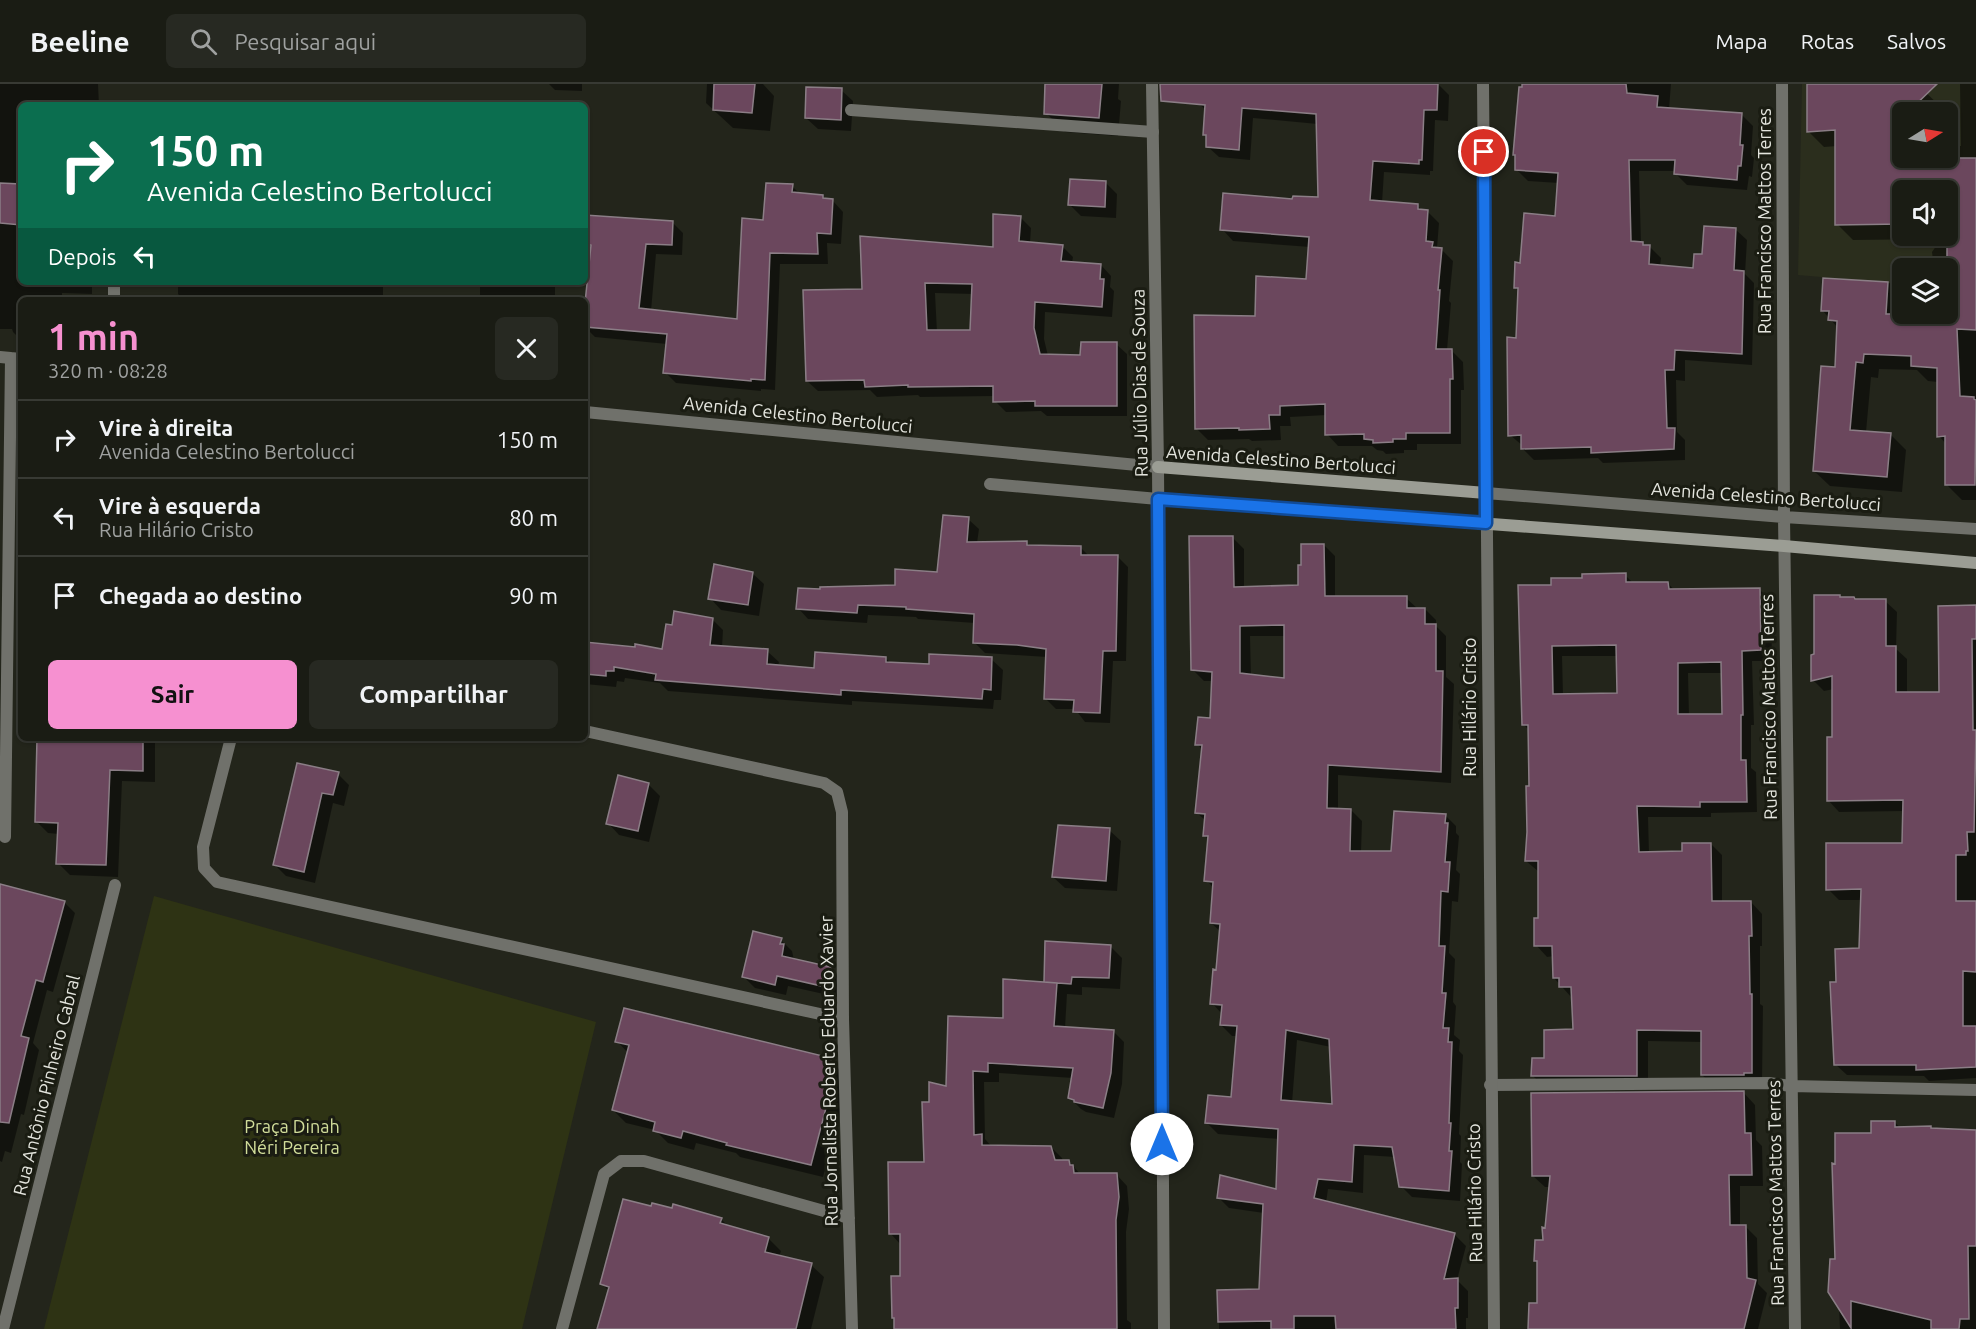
<!DOCTYPE html>
<html lang="pt">
<meta charset="utf-8">
<style>
:root{--surface:#1a1c14;--page:#272922;--text:#f1f3f6;--muted:#9fa1a0;--line:#383a34;--accent:#f690d0}
body{margin:0;font-family:Ubuntu,sans-serif;background:var(--page);color:var(--text);height:100vh;display:flex;flex-direction:column;font-size:22px;white-space:nowrap}
*{box-sizing:border-box;margin:0}
p{font-size:20px;color:var(--muted)}
.icon{flex:none;width:33px;height:33px;fill:none;stroke:currentColor;stroke-width:2;stroke-linecap:round;stroke-linejoin:round}
.map{position:relative;flex:1;overflow:hidden}
.details{position:absolute;left:18px;top:213px;width:570px;height:444px;display:flex;flex-direction:column;background:var(--surface);border-radius:9px;box-shadow:0 2px 4px #0004,0 0 0 2px var(--line)}
.details>*{flex:none}
.guide{position:absolute;left:18px;top:18px;width:570px;height:183px;border-radius:9px;box-shadow:0 2px 4px #0004,0 0 0 2px var(--line);background:#0b6e4f;color:#fff;overflow:hidden}
.needle{width:39px;rotate:79deg}
.fabs{position:absolute;left:1892px;top:18px;display:grid;gap:12px}
.fabs a{display:grid;place-items:center;width:66px;height:66px;border-radius:9px;background:var(--surface);box-shadow:0 2px 4px #0004,0 0 0 2px var(--line);font-size:30px}
.pin{position:absolute;display:grid;place-items:center;width:51px;height:51px;color:#fff;margin:-26px;border:3px solid #fff;border-radius:50%;box-shadow:0 2px 6px #0007}
.me{position:absolute;width:66px;margin:-33px;rotate:0deg;stroke-linejoin:round;filter:drop-shadow(0 0 4px #0008)}
.turn{display:flex;align-items:center;gap:21px;height:126px;padding:0 30px;font-size:27px}
.turn .icon{width:78px;height:78px;stroke-width:2.5}
.turn b{display:block;font-size:42px;line-height:51px}
.then{display:flex;align-items:center;height:57px;padding:0 30px;background:#0003;gap:12px;font-size:22px}
.round{display:grid;place-items:center;flex:none;width:63px;height:63px;border-radius:9px;background:var(--page)}
.summary{display:flex;align-items:center;justify-content:space-between;height:102px;padding:0 30px}
h1{font-size:36px;font-weight:700;line-height:45px;color:var(--accent)}
.button{display:flex;gap:12px;margin-top:auto;padding:12px 30px}
.button a{flex:1;height:69px;border-radius:9px;background:var(--accent);color:#111;font-size:24px;font-weight:700;line-height:69px;text-align:center}
.button a+a{background:var(--page);color:var(--text)}
ul{padding:0;list-style:none}
li{display:flex;align-items:center;gap:18px;height:78px;padding:0 30px;border-top:2px solid var(--line)}
li div{flex:1}
li b{display:block;font-size:22px}
li em{font-style:normal}
header{display:flex;align-items:center;gap:36px;box-sizing:border-box;height:84px;padding:0 30px;background:var(--surface);border-bottom:2px solid var(--line)}
header strong{font-size:28px}
nav{display:flex;gap:33px;margin-inline-start:auto;font-size:21px}
.search{width:420px;height:54px;background:var(--page);display:flex;align-items:center;gap:15px;box-sizing:border-box;padding:0 21px;border-radius:9px;color:var(--muted);font-size:22px}
.map>svg:first-child{display:block}
.built{fill:#2b2e1d;fill-rule:evenodd}
.green{fill:#2e3314}
.shadow{fill:#0007;fill-rule:evenodd}
.building{fill:#6b475d;stroke:#8b7e86;stroke-width:1.5;fill-rule:evenodd}
.lines{fill:none;stroke-linecap:round;stroke-linejoin:round}
.lane{stroke:#70716b;stroke-width:12}
.street{stroke:#70716b;stroke-width:12}
.secondary{stroke:#9b9d94;stroke-width:12}
.route-casing{stroke:#114b97;stroke-width:15}
.route{stroke:#1a73e8;stroke-width:10}
.labels{text-anchor:middle;dominant-baseline:central;stroke-width:6;stroke-linejoin:round;paint-order:stroke}
.street-label{font-size:18px;fill:#e4e5de;stroke:#1a1c12}
.park-label{font-size:18px;fill:#d1dd9a;stroke:#1a1c12}
</style>
<header>
<strong>Beeline</strong>
<div class="search"><svg class="icon" aria-label="search" viewBox="0 0 24 24"><circle cx="10" cy="10" r="6"/><path d="M15 15l6 6"/></svg>Pesquisar aqui</div>
<nav><a>Mapa</a><a>Rotas</a><a>Salvos</a></nav>
</header>
<div class="map">
<svg width="1976" height="1245" viewBox="0 0 1976 1245">
<rect width="100%" height="100%" fill="#23251b"/>
<path class="built" d="M1802,0H1976V206L1947,184H1902V200L1798,191ZM1902,28H1947V74H1902ZM1902,106H1947V152H1902Z"/>
<path class="green" d="M154,812L596,938L522,1245H44Z"/>
<path class="shadow" d="M0,0H98L99,21H21V198H92V210L62,209V216H21V256L13,248L12,245H0Z
M549,0H582V7L555,6Z
M707,0H763L774,12L770,47L733,44L706,19Z
M1047,0H1119L1118,15L1121,17L1118,52L1065,48L1046,29Z
M1201,0H1326L1328,41L1253,34L1250,76L1219,73L1207,62V27L1199,20Z
M1357,0H1438L1449,11L1448,37L1435,36L1433,87H1430V91L1384,88L1382,119L1418,122L1423,127H1427L1439,139L1437,164L1441,165L1453,177L1449,217L1451,219L1447,266H1451L1463,278L1464,306H1461V360H1417V366H1404V369L1386,370L1383,367L1377,366L1372,362H1338L1327,350V331L1290,333L1291,342H1280L1281,356L1252,357L1249,355L1208,356L1196,344L1257,234L1308,197L1310,163L1233,157L1222,145L1294,116H1350Z
M1521,0H1671L1669,25L1742,31L1753,42L1751,71L1754,74L1752,93L1749,92L1747,106L1687,101L1676,90V87H1639L1641,159L1650,163L1661,174L1660,182L1695,185L1703,172L1735,145L1747,156L1745,190L1754,199L1752,281L1685,276V297L1676,296L1677,348L1685,356V376L1603,379L1598,374L1534,376L1523,365V362L1510,351L1518,256L1519,208L1515,203L1521,180L1557,133L1559,99L1528,97L1517,86V72L1515,70Z
M1808,0H1917L1943,25L1939,28H1902V74H1947V62H1961L1960,0H1976V416H1962L1947,401L1946,360L1939,352L1938,298L1928,297L1917,286L1879,285L1878,294L1871,293L1866,348L1890,350L1906,366L1902,408L1830,402L1814,387L1836,285L1838,244L1822,226L1824,195L1902,200V230H1947V184H1934L1932,168L1941,155L1853,156L1837,140V62L1824,63L1809,48ZM1902,106H1947V152H1902Z
M841,6L853,17L851,47L818,45L806,34Z
M1106,99L1117,110L1116,134L1081,132L1070,121Z
M792,102L801,111L822,112L826,116L833,117L843,128L841,160L827,159L828,180H780L775,306L761,305V307L676,299L665,288L667,260L595,253L585,243L591,170H585V132L672,138L683,149L682,171L656,170L651,227L738,236L764,138Z
M1020,133L1031,144L1030,159L1062,162L1073,173L1072,179L1101,181L1111,192L1110,203L1114,207L1112,233L1045,228L1044,255L1048,272H1082L1116,260L1127,270V332H1047L1041,327L1006,328L995,317V312L920,313L918,311L877,313L870,306L818,307L807,297L863,207L995,165ZM935,209L973,210L971,247L937,248Z
M178,198H383V213H411L413,216H184L178,210Z
M480,198H555V216H480Z
M968,435L979,445L977,459L1026,458L1031,463L1081,464L1089,472H1117L1128,483L1126,577H1113L1110,639L1085,638L1075,625H1056L1045,614L1047,573L985,569L975,559V539L918,535L916,533L868,531L867,539L808,535L798,524L822,507L896,502L938,489Z
M1233,454L1244,465V504L1300,503L1324,461L1335,472V514H1406L1418,525H1425L1436,536V542L1446,552V593L1454,600L1451,699L1338,691V726H1351L1362,737L1361,768L1393,769L1445,731L1456,742V749L1459,752L1456,786L1460,790L1458,818L1452,817L1449,869L1455,875L1453,918L1456,922L1454,951L1460,956L1459,967L1463,971L1459,1050L1461,1052L1460,1078L1462,1080L1460,1117L1412,1113L1401,1102L1395,1073L1364,1071L1363,1109L1328,1105L1326,1119L1455,1151L1466,1162L1457,1196L1468,1207V1234H1466V1245H1219V1207H1261L1264,1129L1229,1124L1218,1113L1277,1107L1279,1055L1218,1050L1207,1039L1232,1014L1237,952H1232L1221,941L1222,930L1212,919L1221,848L1211,839L1214,804L1206,796L1209,756L1205,752L1206,737L1197,729L1203,666L1197,660L1211,635L1213,597H1204L1193,586ZM1250,552H1286V596L1251,592ZM1297,956L1331,963L1333,1022L1292,1019Z
M752,489L764,500L759,532L721,526L710,514Z
M1625,491L1633,499H1668L1675,507L1760,506L1771,517L1772,577H1752L1754,641H1751V684L1756,688L1757,728L1711,729V733H1648L1649,769H1684L1711,760L1722,771V819L1751,818L1762,830V862H1760V920L1763,922L1762,999L1714,1002L1702,991V958L1648,957V1002L1544,1003L1533,992L1545,976L1574,947L1572,914L1554,894V872L1547,873L1536,861L1539,835V788L1526,777L1531,704L1530,647L1523,640L1553,503L1583,495ZM1562,572H1618L1619,610L1563,611ZM1688,589H1723V632H1689Z
M1841,515L1885,517L1897,528L1896,565L1907,575V609H1940L1976,523V994L1929,997L1924,992L1847,991L1835,980L1838,899L1861,866L1862,816H1839L1828,805L1904,760V727L1839,728L1828,716L1834,654V605L1824,607L1813,596L1816,572Z
M712,535L723,546L722,564L767,567L779,578L778,582L815,586L886,574L891,580L930,582L991,575L1003,586L1001,616H994L993,625L852,617V621L668,607L660,599L625,594L624,598L617,597L616,603L585,600V560L663,566Z
M39,654H155V698L122,697L118,793L70,791L58,779L59,750L48,749L36,737Z
M299,681L338,690L349,701L344,722L333,719L315,799L286,792L275,781Z
M648,700L660,712L649,758L619,751L608,739Z
M1109,746L1121,757L1117,807L1065,804L1053,793Z
M0,806L64,818L75,829L53,908L47,906L33,959L39,966L24,1031L21,1030L11,1069L5,1067L2,1078L0,1077Z
M781,856L792,867L794,876L830,885L841,896L837,913L788,902L786,911L755,904L744,893Z
M1110,862L1122,874L1120,905L1082,903V911L1067,910L1065,944L1113,947L1124,958L1122,1000L1114,1034L1086,1028L1081,1025L1070,1014L1073,994L999,989V998H984L985,1055L992,1063H1051L1062,1074L1063,1077H1069L1080,1090H1116L1127,1102L1129,1125L1126,1148L1127,1236L1131,1239V1245H895V1236L893,1234L902,1194L901,1161L891,1150L925,1079L931,1020L948,1004L1004,935L1048,900L1045,898Z
M617,957L830,976L843,989V1019L823,1093L740,1073L736,1069L696,1059L694,1066L668,1059L655,1046L626,1039L613,1026L628,969Z
M1744,1009L1755,1021L1756,1056L1762,1062L1763,1102H1740V1142H1745L1757,1154L1758,1200L1767,1209L1758,1245H1529L1538,1221L1539,1179L1536,1176L1544,1158L1547,1146L1550,1103H1545L1533,1092Z
M1895,1038L1901,1045L1976,1047V1245H1840L1837,1177L1873,1051Z
M652,1124L721,1135L729,1143L768,1154L781,1167L779,1173L811,1181L824,1193L811,1245H600L609,1207L602,1200Z"/>
<path class="building" d="M714,0H755L752,29L713,26Z
M1045,0H1102L1099,34L1044,30Z
M1160,0H1438L1437,26H1424L1422,76H1419V80L1373,77L1370,116L1418,120V125L1428,126L1426,157L1433,158L1432,163L1442,164L1438,206H1440L1436,265H1452L1453,295H1450V349H1406V355H1393V358L1373,359V356L1364,355V350L1325,351V320L1280,322V331H1269L1270,345L1239,346V344L1195,345L1194,231L1255,232L1256,192L1306,195L1309,153L1220,146L1223,109L1292,115L1293,112L1318,113L1316,30L1242,24L1239,66L1206,63V51H1203L1205,21L1161,17Z
M1522,0H1626L1627,9L1658,12L1657,23L1742,29L1740,61H1743L1741,82H1738L1737,96L1674,90L1675,76H1629L1631,157L1643,158V161H1650L1649,180L1693,184L1694,170H1702L1704,142L1736,144L1734,186L1744,187L1742,270L1675,266L1674,286H1665L1667,344H1675L1674,365L1591,369V363L1521,365V351L1508,352L1507,253L1516,254L1518,204H1514L1515,178L1520,179L1524,129L1555,132L1558,89L1515,86V71H1513L1519,3H1522Z
M1807,0H1937L1908,28H1902V74H1976V246L1957,245L1960,312L1974,313V315L1976,316L1975,401H1945V352L1937,353V284L1911,282V272L1864,270L1863,279L1856,278L1850,346L1891,349L1887,393L1813,387L1821,282L1835,283L1837,237L1828,236L1829,227H1821L1823,194L1888,198L1886,230H1947V163L1950,140H1948L1947,106H1902V140L1835,141V46L1807,48Z
M806,3L842,4L841,36L805,34Z
M1070,95L1106,97L1105,123L1068,121Z
M0,99L21,100V141L0,139Z
M766,99L793,100L792,108L823,111V114L833,115L831,150L817,149L818,170L770,169L765,296L751,295V297L663,289L667,250L585,243V219L591,161L585,160V131L673,137L672,161L646,160L639,224L737,235L742,134L763,136Z
M993,130L1021,132L1019,157L1063,161L1061,177L1101,180L1100,195H1104L1102,223L1035,218L1034,244L1040,270L1080,271L1081,258H1117V322H1035V317L993,318V302L908,303V301L865,303L864,296L806,297L803,206L862,205L860,152L993,163ZM925,199L972,200L970,246H927Z
M943,431L969,433L967,458L1027,457V461L1081,462V471H1118L1116,567H1103L1100,629L1073,628L1074,616L1044,615L1046,565L1017,561L973,559L974,530L906,525V523L858,521L857,529L796,525L798,504L820,505V503L895,501V485L937,488Z
M1189,452H1233L1234,503L1298,501V481H1301V460H1324L1325,512H1407V524H1425V540H1436V587H1443L1441,688L1328,681L1327,724L1351,725L1350,767H1391L1394,727L1446,730L1445,739H1448L1445,778H1450L1448,808L1441,807L1439,862H1445L1442,909H1446L1443,944H1449L1448,958H1452L1449,1039H1451L1449,1067H1452L1449,1107L1399,1103L1392,1063L1354,1061L1352,1098L1318,1095L1314,1114L1455,1149L1444,1195L1458,1194V1224H1455L1456,1245H1336L1335,1232H1294V1245H1271V1237L1218,1238L1217,1206L1259,1205L1263,1120L1217,1114L1220,1091L1276,1105L1278,1045L1205,1039L1208,1011L1231,1013L1237,942L1220,941L1222,921L1210,920L1213,885L1216,886L1220,840L1210,839L1213,798L1204,797L1208,752H1203L1205,730L1195,729L1202,661H1195L1198,633L1210,634L1212,588L1191,586ZM1284,541V594L1240,589V542ZM1286,946L1329,955L1332,1020L1281,1016Z
M714,480L753,488L748,521L708,515Z
M1626,489V498H1668L1669,505L1760,504L1761,566L1742,567L1743,631H1741V676H1746L1747,718H1700V723L1637,722L1639,768L1682,767V759H1711L1712,817H1751L1752,852H1749L1750,910H1752V989H1744V991H1701V947L1637,946V992H1531L1532,974H1544V946L1573,945L1571,903H1559V894H1553L1552,862H1534V834H1538V777H1525L1527,748L1526,702H1529L1528,641H1522L1518,501H1551V494H1582V490ZM1616,561L1617,609L1553,610L1552,562ZM1721,578L1722,630H1678V579Z
M1814,511H1840V513H1854L1855,515H1886V562H1896V608H1939L1938,522L1976,521V555H1972L1973,646H1976L1974,748H1967L1968,767H1966V771H1956V817H1976V888L1963,887V942H1976V983L1916,986V981H1834L1830,898H1836L1835,865L1859,864L1861,805L1826,806V759H1902L1903,716L1827,717V653H1832V592L1811,597V571L1814,570Z
M674,527L713,534L710,561L768,565L767,580L814,584L815,568L886,573V578L929,580V570L992,573L991,606L983,605L982,615L841,606V611L655,596L656,590L614,583V587H606V592L585,590V558L635,563V560L662,565L666,540L672,541Z
M37,654H143V687L110,686L106,781L56,780L58,739L35,738Z
M297,679L339,688L333,711L322,709L304,788L273,781Z
M618,691L649,699L638,747L606,740Z
M1058,741L1110,744L1106,797L1052,793Z
M0,800L65,817L43,898L36,896L21,952L29,954L9,1039L0,1038Z
M753,847L782,854L780,860H784L782,872L831,883L826,903L777,892L775,901L742,893Z
M1045,857L1111,861L1109,894L1072,893L1071,900L1044,898Z
M1003,895L1057,899L1054,942L1114,946L1111,989L1103,1024L1074,1018V1016L1068,1014L1073,984L988,979V988L973,987L974,1051L982,1050V1061L1051,1062L1055,1076H1069L1070,1081H1073L1074,1089H1117L1119,1113L1116,1136L1117,1245H894V1234H892L891,1192H900V1150H889L888,1078H924L922,1018H929V998L946,1002L948,932L1003,934Z
M624,924L831,974V1005L811,1081L726,1061L727,1059L683,1047L681,1054L653,1047L655,1038L612,1026L629,961L615,958Z
M1744,1007L1745,1049H1751L1752,1091H1729L1730,1141H1746L1747,1194L1756,1196L1744,1245H1528L1529,1219H1537V1177H1534L1535,1156H1543L1542,1143L1545,1144L1550,1092H1532L1531,1009Z
M1871,1037H1895V1043L1931,1042V1044L1976,1046V1162H1968L1969,1235H1960L1959,1245H1931V1236L1851,1217V1244L1828,1208L1830,1175H1835L1832,1079L1835,1080V1049H1871Z
M623,1115L651,1122L652,1119L672,1124L673,1120L722,1134L720,1139L769,1153L765,1168L812,1179L796,1245H597L609,1203L600,1200Z"/>
<g class="lines">
<path class="lane" d="M851,26L1153,48
M114,198V216
M1490,1001L1769,999L1791,1002"/>
<path class="street" d="M1152,0L1158,383L1164,1245
M1483,0L1494,1245
M1782,0L1784,433L1795,1245
M0,273L21,275
M585,328L1158,383
M990,400L1158,415
M1486,409L1784,433L1976,445
M585,647L824,699L837,708L842,728L843,935L852,1245
M231,654L203,763L204,784L217,798L843,935
M5,753L11,274
M1791,1002L1976,1006
M3,1245L115,801
M562,1245L604,1090L621,1077H644L849,1134"/>
<path class="secondary" d="M1158,383L1486,409
M1158,415L1784,462L1976,479"/>
</g>
<g class="lines">
<defs>
<path id="route" d="M1162,1060L1158,415L1486,439L1484,68"/>
</defs>
<use href="#route" class="route-casing"/>
<use href="#route" class="route"/>
</g>
<g class="labels">
<g class="street-label">
<text transform="translate(1764 137) rotate(-90)">Rua Francisco Mattos Terres</text>
<text transform="translate(1139 299) rotate(-91)">Rua Júlio Dias de Souza</text>
<text transform="translate(798 330) rotate(6)">Avenida Celestino Bertolucci</text>
<text transform="translate(1281 375) rotate(4)">Avenida Celestino Bertolucci</text>
<text transform="translate(1766 412) rotate(4)">Avenida Celestino Bertolucci</text>
<text transform="translate(1469 623) rotate(-90)">Rua Hilário Cristo</text>
<text transform="translate(1768 623) rotate(-91)">Rua Francisco Mattos Terres</text>
<text transform="translate(828 987) rotate(-91)">Rua Jornalista Roberto Eduardo Xavier</text>
<text transform="translate(46 1001) rotate(-76)">Rua Antônio Pinheiro Cabral</text>
<text transform="translate(1474 1109) rotate(-91)">Rua Hilário Cristo</text>
<text transform="translate(1775 1109) rotate(-91)">Rua Francisco Mattos Terres</text>
</g>
<g class="park-label">
<text x="292" y="1042">Praça Dinah<tspan x="292" dy="21">Néri Pereira</tspan></text>
</g>
</g>
</svg>
<div class="fabs">
<a><svg class="needle" viewBox="-14 -14 28 28"><path d="M0-13l5 13h-10z" fill="#e53935"/><path d="M0 13l5-13h-10z" fill="#9fa1a0"/></svg></a>
<a><svg class="icon" aria-label="sound" viewBox="0 0 24 24"><path d="M4 9h4l5-4v14l-5-4H4zM17 9q2 3 0 6"/></svg></a>
<a><svg class="icon" aria-label="layers" viewBox="0 0 24 24"><path d="M12 4l9 5-9 5-9-5zM3 14l9 5 9-5"/></svg></a>
</div>
<div class="pin" style="left:1484px;top:68px;background:#d93025"><svg class="icon" aria-label="arrive" viewBox="0 0 24 24"><path d="M6 21V4h12l-3 4 3 4H6"/></svg></div>
<svg class="me" style="left:1162px;top:1060px" viewBox="-20 -20 40 40"><circle r="19" fill="#fff"/><path d="M0-13L10 11 0 6-10 11z" fill="#1a73e8"/></svg>
<div class="guide">
<div class="turn"><svg class="icon" aria-label="right" viewBox="0 0 24 24"><path d="M7 20v-9h11M14 6l5 5-5 5"/></svg><div><b>150 m</b>Avenida Celestino Bertolucci</div></div>
<div class="then">Depois<svg class="icon" aria-label="left" viewBox="0 0 24 24"><path d="M17 20v-9H6M10 6l-5 5 5 5"/></svg></div>
</div>
<section class="details">
<div class="summary"><div><h1>1 min</h1><p>320 m · 08:28</p></div><a class="round"><svg class="icon" aria-label="close" viewBox="0 0 24 24"><path d="M6 6l12 12M18 6L6 18"/></svg></a></div>
<ul>
<li><svg class="icon" aria-label="right" viewBox="0 0 24 24"><path d="M7 20v-9h11M14 6l5 5-5 5"/></svg><div><b>Vire à direita</b><p>Avenida Celestino Bertolucci</p></div><em>150 m</em></li>
<li><svg class="icon" aria-label="left" viewBox="0 0 24 24"><path d="M17 20v-9H6M10 6l-5 5 5 5"/></svg><div><b>Vire à esquerda</b><p>Rua Hilário Cristo</p></div><em>80 m</em></li>
<li><svg class="icon" aria-label="arrive" viewBox="0 0 24 24"><path d="M6 21V4h12l-3 4 3 4H6"/></svg><div><b>Chegada ao destino</b></div><em>90 m</em></li>
</ul>
<div class="button"><a>Sair</a><a>Compartilhar</a></div>
</section>
</div>
